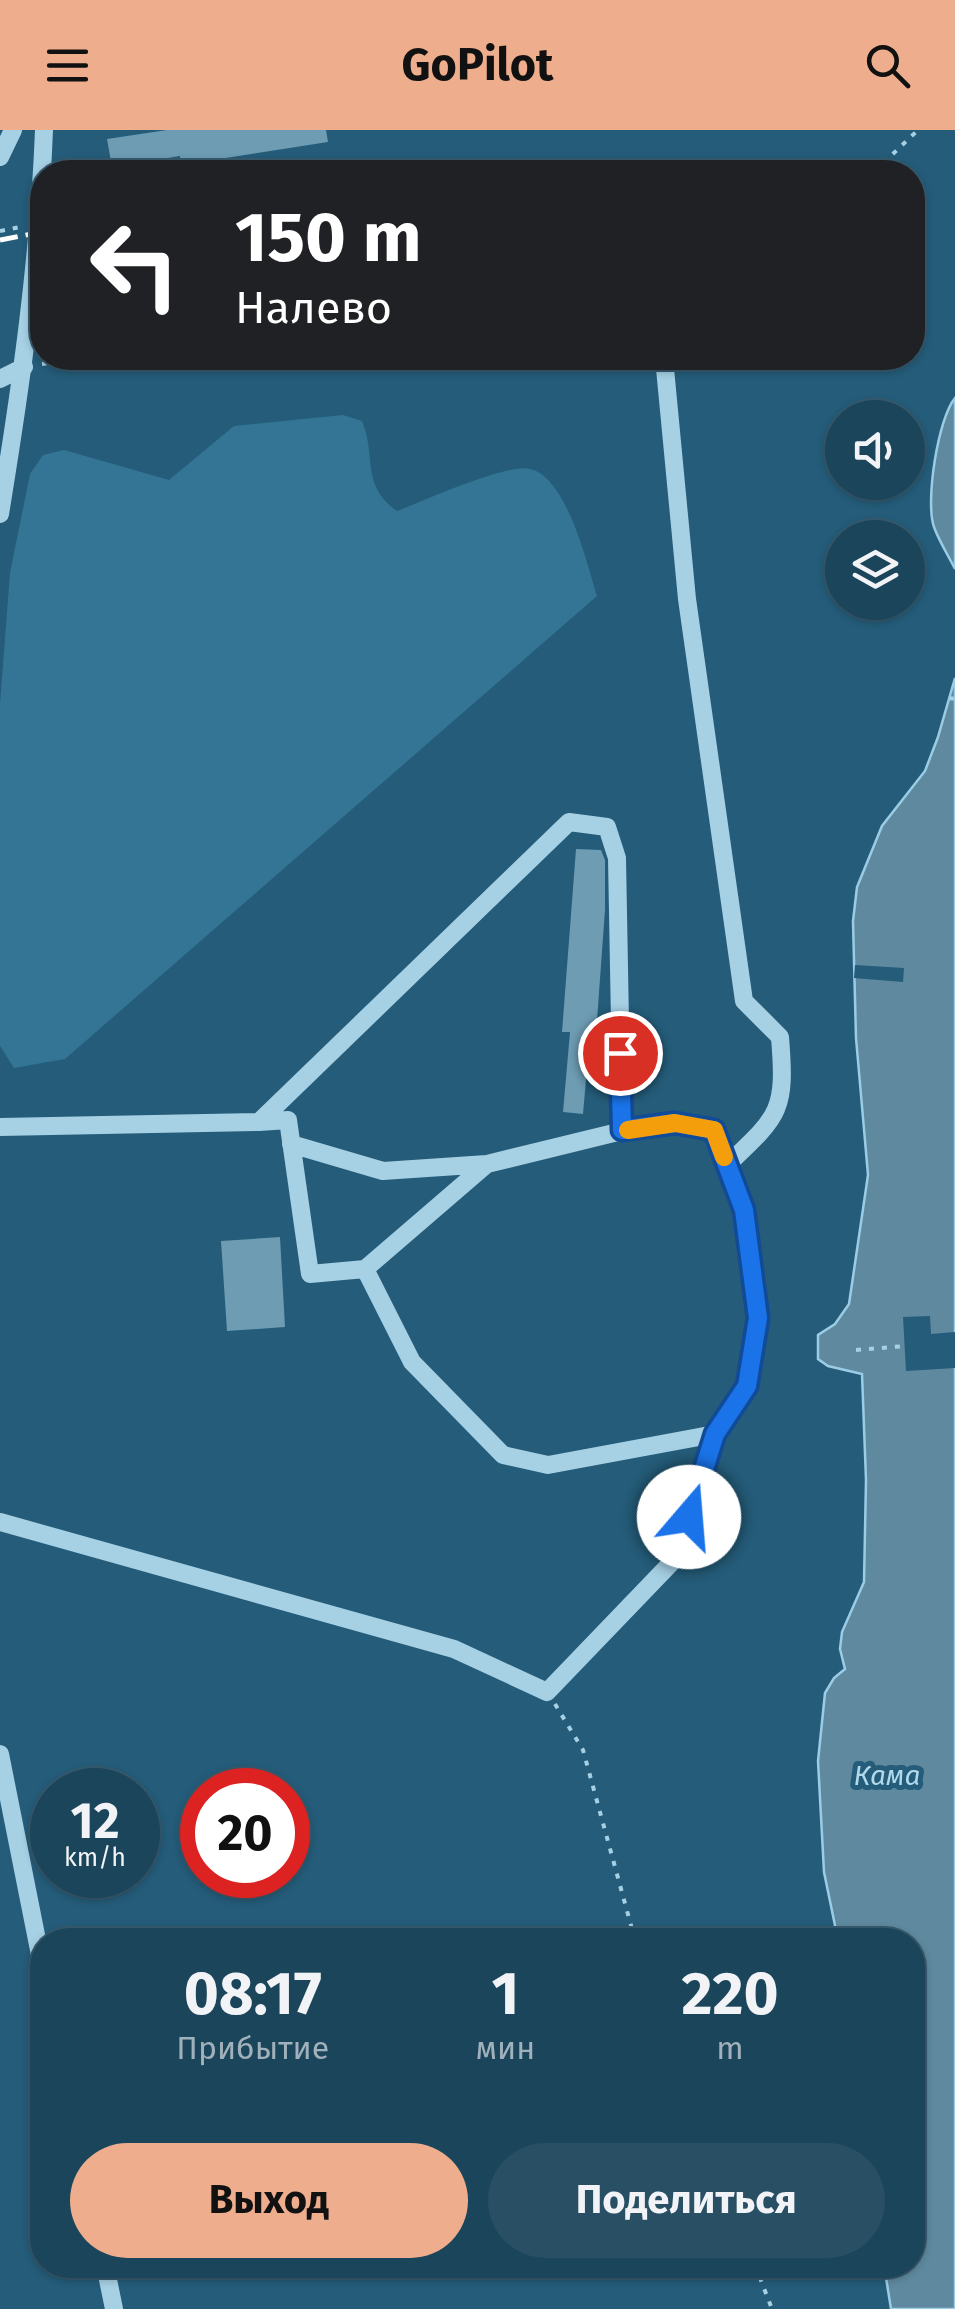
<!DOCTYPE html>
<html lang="ru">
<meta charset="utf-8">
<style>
:root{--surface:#1b455b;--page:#284f64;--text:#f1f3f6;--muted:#a0b1bb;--line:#395d71;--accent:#eead8d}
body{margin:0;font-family:"Fira Sans",sans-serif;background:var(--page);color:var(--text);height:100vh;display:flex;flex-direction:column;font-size:38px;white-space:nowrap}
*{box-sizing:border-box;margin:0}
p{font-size:32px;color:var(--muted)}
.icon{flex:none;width:55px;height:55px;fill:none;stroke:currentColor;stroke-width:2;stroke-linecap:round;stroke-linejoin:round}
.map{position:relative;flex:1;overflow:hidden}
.sheet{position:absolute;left:30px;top:1798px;width:895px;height:350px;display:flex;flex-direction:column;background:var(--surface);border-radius:40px;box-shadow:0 2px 8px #0004,0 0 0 2px var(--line)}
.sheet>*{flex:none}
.banner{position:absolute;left:30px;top:30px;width:895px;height:210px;border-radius:40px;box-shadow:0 2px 8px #0004,0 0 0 2px var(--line);background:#202124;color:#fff;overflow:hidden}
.buttons{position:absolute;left:825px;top:270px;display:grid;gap:20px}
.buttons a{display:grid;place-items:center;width:100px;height:100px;border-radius:50%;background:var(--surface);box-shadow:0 2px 8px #0004,0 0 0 2px var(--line);font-size:50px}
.speed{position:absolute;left:30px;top:1638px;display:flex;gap:20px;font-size:50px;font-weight:700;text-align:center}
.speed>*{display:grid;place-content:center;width:130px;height:130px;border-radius:50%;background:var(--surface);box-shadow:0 2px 8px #0004,0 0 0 2px var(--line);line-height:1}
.speed small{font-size:25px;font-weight:400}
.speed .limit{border:15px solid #d22;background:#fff;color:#111}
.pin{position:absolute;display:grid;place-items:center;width:85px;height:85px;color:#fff;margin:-42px;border:5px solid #fff;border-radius:50%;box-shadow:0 2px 10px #0007}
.me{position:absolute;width:110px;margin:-55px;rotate:18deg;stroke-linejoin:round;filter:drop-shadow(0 0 8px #0008)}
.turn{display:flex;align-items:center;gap:35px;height:210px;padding:0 40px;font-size:45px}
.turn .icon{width:130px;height:130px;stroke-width:2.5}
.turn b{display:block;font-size:70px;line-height:85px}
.eta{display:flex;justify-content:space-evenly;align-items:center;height:170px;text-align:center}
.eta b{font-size:60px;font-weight:700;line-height:70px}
.cta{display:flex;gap:20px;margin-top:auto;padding:20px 40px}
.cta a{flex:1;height:115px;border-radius:60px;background:var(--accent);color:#111;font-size:40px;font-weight:700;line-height:115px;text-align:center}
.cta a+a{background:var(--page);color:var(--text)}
header{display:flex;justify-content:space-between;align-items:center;height:130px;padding:0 40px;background:var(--accent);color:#111;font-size:45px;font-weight:700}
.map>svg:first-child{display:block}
.green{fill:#347595}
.water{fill:#5f899e;stroke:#9acde5;stroke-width:2.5}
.pier{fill:#245c79}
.building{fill:#6d9cb3}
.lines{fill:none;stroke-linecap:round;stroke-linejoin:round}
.path{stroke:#a6d0e4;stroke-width:4;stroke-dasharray:5 8;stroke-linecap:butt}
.minor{stroke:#a6d0e4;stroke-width:18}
.rail{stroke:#fff;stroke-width:5;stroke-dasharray:18 8;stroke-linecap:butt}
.route-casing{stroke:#114b97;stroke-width:25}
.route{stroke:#1a73e8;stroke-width:18}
.slow{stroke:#f59e0b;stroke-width:18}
.labels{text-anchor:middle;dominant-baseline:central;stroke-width:10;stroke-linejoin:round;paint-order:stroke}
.water-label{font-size:28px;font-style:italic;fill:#b1d9ec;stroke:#245c79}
</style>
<header><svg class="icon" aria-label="menu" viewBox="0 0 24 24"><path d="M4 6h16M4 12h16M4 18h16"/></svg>GoPilot<svg class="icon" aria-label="search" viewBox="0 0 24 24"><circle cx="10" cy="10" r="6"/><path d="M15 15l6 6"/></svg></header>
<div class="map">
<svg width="955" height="2179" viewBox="0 0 955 2179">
<rect width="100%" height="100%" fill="#245c79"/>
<path class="green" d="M343,285L362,291C377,327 360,355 397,381C424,371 507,333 530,339C567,347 587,434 597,466L65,929L14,938L0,916V574L10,443L30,344L43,325L64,320L169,350L234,296Z"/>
<path class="water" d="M955,268V439C948,425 939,411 934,397C925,372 938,288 955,268Z
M955,548V2179H891L884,2135H912V1810H838L824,1742L818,1631L825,1563L834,1548L845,1539L840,1519L842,1502L864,1452L866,1350L862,1244L828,1236L818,1229V1205L835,1194L849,1174L868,1045L856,908L853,791L857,757L882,696L925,641L938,607Z"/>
<path class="pier" d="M855,835L904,838L903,852L854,848Z
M930,1186L931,1204L955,1202V1238L906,1241L903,1187Z"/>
<path class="building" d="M167,0H326L328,12L181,35L180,26L112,37L107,9Z
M576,719L601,720L605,730V780L596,904H590L583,984L563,982L570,902H562Z
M280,1107L285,1197L227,1201L221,1111Z"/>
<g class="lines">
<path class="path" d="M874,42L918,0
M0,101L20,97
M42,234L87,228
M949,568L955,569
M856,1220L905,1216
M555,1574L583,1620L635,1810
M755,2135L772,2179"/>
<path class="minor" d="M0,27L13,0
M664,228L687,469L744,871L780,907C786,981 780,985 727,1035
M0,249L24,237
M0,384C21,256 39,130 44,0
M259,992L288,990L310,1144L365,1139
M0,997L259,992L569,692L607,697L617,728L622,1001L487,1034L365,1139L412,1232L503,1325L548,1335L715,1304L747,1256L757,1188L744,1080L714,1000L675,993L622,1001
M291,1014L383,1041L487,1034
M0,1392L454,1519L547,1562L672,1432L715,1304
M0,1624L42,1835
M105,2135L114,2179"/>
<path class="rail" d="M0,110L42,102"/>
</g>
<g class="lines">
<defs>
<path id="route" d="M620,923L622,1000L675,993L714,1000L744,1080L758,1188L747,1256L715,1304L689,1387"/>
</defs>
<use href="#route" class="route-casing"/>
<use href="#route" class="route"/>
<path class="slow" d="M628,1000L675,993L714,1000L724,1027"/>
</g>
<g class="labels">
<g class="water-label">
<text x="887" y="1645">Кама</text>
</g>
</g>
</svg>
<div class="buttons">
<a><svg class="icon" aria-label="sound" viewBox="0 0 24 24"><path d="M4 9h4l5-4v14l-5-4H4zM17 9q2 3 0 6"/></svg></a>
<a><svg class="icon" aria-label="layers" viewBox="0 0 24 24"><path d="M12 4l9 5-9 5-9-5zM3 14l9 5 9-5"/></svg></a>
</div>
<div class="speed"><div>12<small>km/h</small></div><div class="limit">20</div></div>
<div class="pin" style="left:620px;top:923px;background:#d93025"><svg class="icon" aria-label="arrive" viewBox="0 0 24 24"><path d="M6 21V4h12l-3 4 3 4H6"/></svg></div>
<svg class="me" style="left:689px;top:1387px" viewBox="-20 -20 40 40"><circle r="19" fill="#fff"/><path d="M0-13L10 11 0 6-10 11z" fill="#1a73e8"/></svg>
<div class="banner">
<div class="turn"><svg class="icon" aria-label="left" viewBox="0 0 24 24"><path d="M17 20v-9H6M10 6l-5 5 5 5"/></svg><div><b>150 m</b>Налево</div></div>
</div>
<section class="sheet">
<div class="eta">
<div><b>08:17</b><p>Прибытие</p></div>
<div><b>1</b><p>мин</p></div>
<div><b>220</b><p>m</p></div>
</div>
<div class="cta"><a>Выход</a><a>Поделиться</a></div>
</section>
</div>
